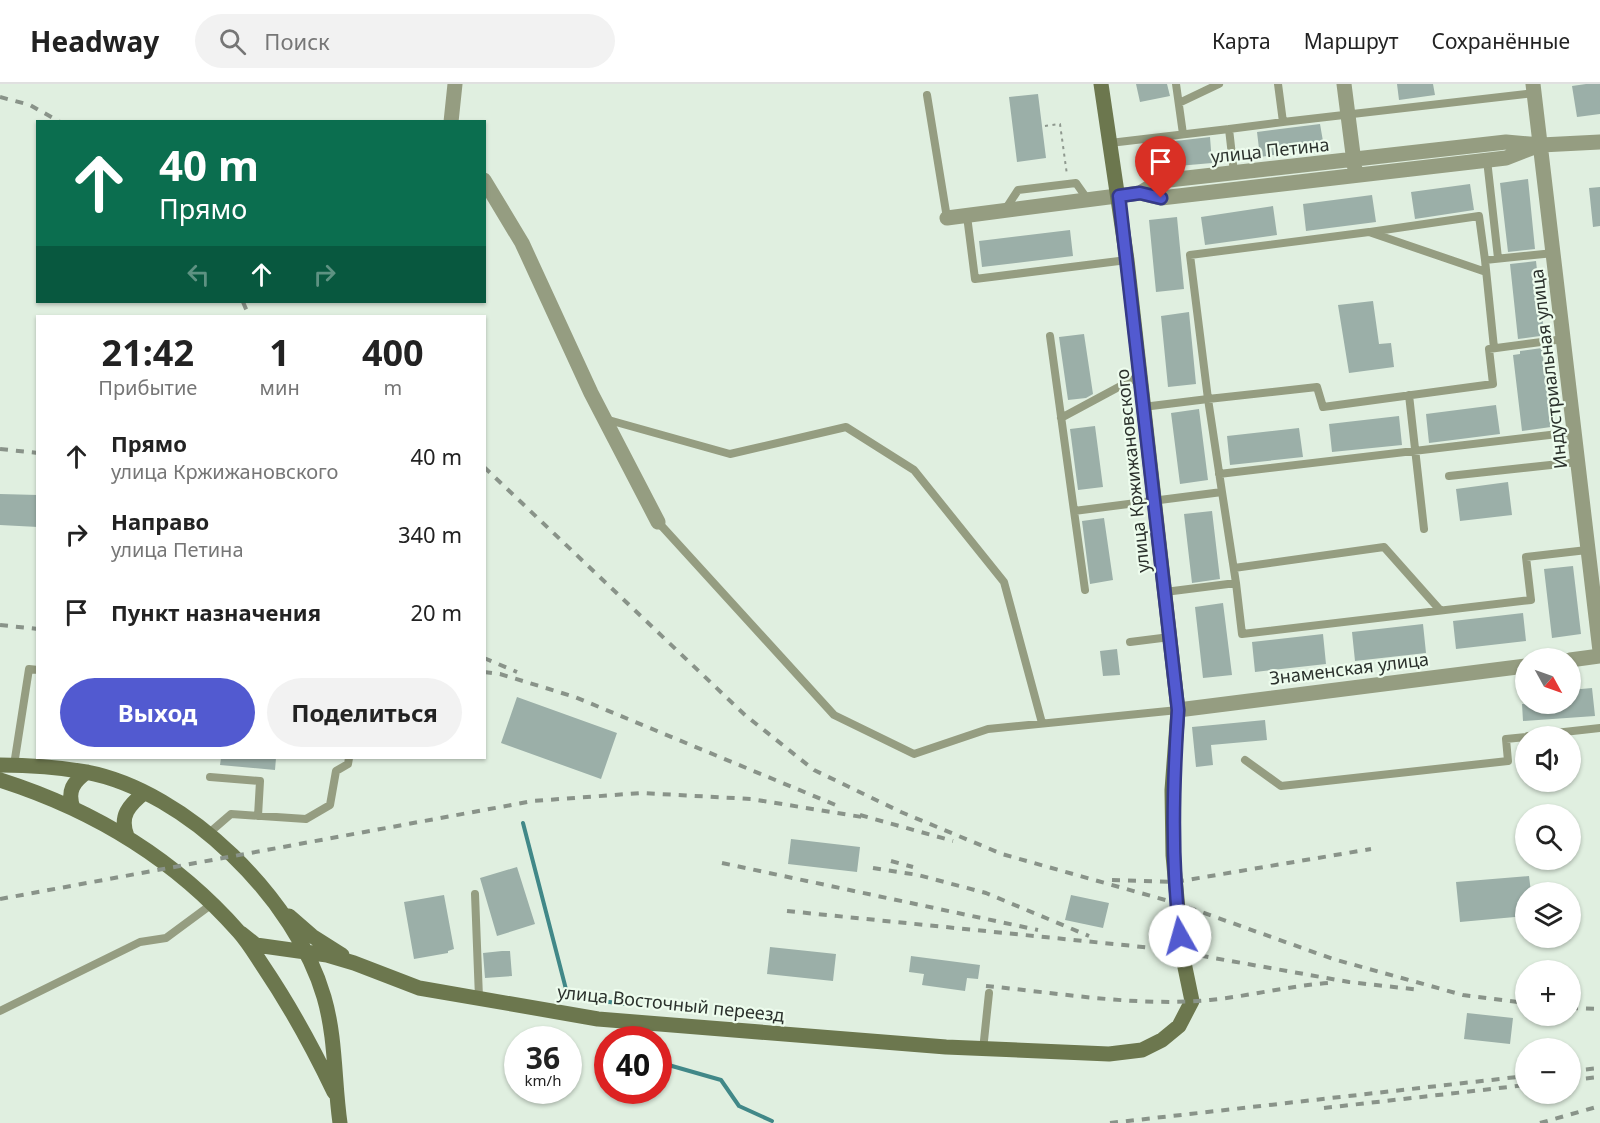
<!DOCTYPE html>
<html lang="ru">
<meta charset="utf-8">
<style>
:root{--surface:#fff;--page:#f2f2f2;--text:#222;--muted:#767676;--line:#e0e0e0;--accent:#525ad0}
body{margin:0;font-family:"Noto Sans",sans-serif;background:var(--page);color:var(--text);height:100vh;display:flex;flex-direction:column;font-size:22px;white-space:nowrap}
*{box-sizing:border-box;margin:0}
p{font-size:20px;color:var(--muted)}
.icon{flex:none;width:33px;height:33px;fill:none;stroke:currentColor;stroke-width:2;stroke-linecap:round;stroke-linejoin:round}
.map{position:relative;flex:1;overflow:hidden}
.drawer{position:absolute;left:36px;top:231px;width:450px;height:444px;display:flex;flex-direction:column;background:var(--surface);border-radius:0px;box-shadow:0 2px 4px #0004}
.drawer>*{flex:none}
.top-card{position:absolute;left:36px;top:36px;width:450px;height:183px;border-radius:0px;box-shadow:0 2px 4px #0004;background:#0b6e4f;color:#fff;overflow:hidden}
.needle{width:39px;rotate:130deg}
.buttons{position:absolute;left:1515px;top:564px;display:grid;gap:12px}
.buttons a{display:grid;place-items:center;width:66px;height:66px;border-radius:50%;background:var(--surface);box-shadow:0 2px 4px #0004;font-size:30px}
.speed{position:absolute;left:504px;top:942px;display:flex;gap:12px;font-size:30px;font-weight:700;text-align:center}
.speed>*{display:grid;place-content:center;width:78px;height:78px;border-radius:50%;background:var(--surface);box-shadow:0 2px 4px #0004;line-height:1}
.speed small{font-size:15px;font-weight:400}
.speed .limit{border:9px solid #d22;background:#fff;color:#111}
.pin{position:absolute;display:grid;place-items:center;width:51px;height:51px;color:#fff;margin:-62px -26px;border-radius:50% 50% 50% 0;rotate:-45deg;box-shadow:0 0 6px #0007}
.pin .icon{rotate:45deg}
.me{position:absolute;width:66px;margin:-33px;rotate:353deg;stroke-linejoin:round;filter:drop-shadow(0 0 4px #0008)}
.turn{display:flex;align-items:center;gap:21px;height:126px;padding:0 24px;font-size:27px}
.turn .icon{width:78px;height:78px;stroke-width:2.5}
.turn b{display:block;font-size:42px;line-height:51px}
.lanes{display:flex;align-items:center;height:57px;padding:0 24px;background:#0003;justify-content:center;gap:30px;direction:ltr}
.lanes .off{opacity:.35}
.eta{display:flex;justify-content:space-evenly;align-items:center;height:102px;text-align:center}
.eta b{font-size:36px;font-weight:700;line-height:42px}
.button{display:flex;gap:12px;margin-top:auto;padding:12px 24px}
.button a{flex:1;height:69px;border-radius:36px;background:var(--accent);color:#fff;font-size:24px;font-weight:700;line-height:69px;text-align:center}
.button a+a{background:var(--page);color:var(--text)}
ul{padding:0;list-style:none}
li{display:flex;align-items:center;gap:18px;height:78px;padding:0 24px}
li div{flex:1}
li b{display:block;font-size:22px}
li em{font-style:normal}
header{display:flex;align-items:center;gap:36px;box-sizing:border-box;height:84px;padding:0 30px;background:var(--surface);border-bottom:2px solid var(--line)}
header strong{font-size:28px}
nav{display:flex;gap:33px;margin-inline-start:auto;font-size:21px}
.search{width:420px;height:54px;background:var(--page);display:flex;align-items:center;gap:15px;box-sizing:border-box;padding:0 21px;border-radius:33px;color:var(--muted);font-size:22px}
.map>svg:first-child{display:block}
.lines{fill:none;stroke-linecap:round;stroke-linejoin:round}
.stream{stroke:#418888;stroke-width:4}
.building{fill:#9bafa8}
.path{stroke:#8e988e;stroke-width:2;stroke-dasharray:3 4.5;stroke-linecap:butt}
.lane{stroke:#959d81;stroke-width:8}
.street{stroke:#959d81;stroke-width:15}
.secondary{stroke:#6c774e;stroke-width:15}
.rail{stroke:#899389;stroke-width:4;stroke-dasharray:8 8;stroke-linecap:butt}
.route-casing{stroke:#353a87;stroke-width:15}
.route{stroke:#525ad0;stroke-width:10}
.labels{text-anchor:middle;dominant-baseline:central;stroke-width:4.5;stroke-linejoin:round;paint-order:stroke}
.street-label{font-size:18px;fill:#2b312c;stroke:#edfced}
</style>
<header>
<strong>Headway</strong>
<div class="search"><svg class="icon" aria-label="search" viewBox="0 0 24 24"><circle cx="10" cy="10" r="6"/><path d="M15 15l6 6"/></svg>Поиск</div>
<nav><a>Карта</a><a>Маршрут</a><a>Сохранённые</a></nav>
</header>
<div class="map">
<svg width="1600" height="1039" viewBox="0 0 1600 1039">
<rect width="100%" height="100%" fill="#e0efe0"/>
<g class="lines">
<path class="stream" d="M523,739L568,913L626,920
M631,953L632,956
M658,978L721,996L739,1022L772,1037"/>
</g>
<path class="building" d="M1136,0H1167L1170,12L1140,18Z
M1397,0H1433L1435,11L1399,16Z
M1586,0H1600V30L1577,33L1572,2Z
M1038,10L1046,74L1017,78L1009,13Z
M1320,40L1324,63L1260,73L1257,48Z
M1210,53L1212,79L1144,85L1141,61Z
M1528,95L1535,165L1508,168L1500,99Z
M1470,100L1474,126L1415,135L1411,108Z
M1600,103V142L1593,143L1589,104Z
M1372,111L1376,138L1306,147L1303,120Z
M1273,122L1277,151L1205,161L1201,133Z
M1177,133L1184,205L1156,208L1149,136Z
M1070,146L1073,172L982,183L979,157Z
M1536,177L1544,248H1540V252L1518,255L1510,180Z
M1373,217L1379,260L1391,259L1394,283L1349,289L1338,221Z
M1189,228L1196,300L1168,303L1161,232Z
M1084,250L1093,310L1086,314L1068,316L1059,253Z
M1542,264L1551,343L1522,347L1513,271L1520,270V267Z
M1496,321L1500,350L1429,359L1426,330Z
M1199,325L1208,396L1180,400L1171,329Z
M1399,332L1402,361L1332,368L1329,340Z
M1095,342L1103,403L1078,406L1070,345Z
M1299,344L1303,373L1230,381L1227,352Z
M1508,398L1512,431L1460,437L1456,405Z
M0,410L38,411V443L0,441Z
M1212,427L1220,495L1192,499L1184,430Z
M1104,434L1113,496L1090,500L1082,437Z
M1573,482L1581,550L1552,554L1544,485Z
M1223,519L1232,591L1203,594L1195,523Z
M1523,529L1526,557L1456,565L1453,537Z
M1423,540L1426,569L1355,577L1352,548Z
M1323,550L1326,580L1255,588L1252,558Z
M1117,565L1120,591L1103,592L1100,567Z
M1592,604L1595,632L1523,637L1522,620H1570V606Z
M517,613L617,649L601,695L501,659Z
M1265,636L1267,656L1211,661L1213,681L1196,683L1192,643Z
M221,674H276L275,686L220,681Z
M791,755L860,763L857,788L788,780Z
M517,783L535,840L497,852L480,794Z
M1529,792L1531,808H1526V832L1460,838L1456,798Z
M444,811L454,865L448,867V869L414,875L404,818Z
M1071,811L1109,819L1103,844L1065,836Z
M770,863L836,870L833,897L767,890Z
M502,867H510L512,892L485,894L483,869Z
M911,872L980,881L978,895L967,894L965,907L922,901L924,890L909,888Z
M1467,929L1513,934L1510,960L1464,955Z"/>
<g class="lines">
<path class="path" d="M1045,42L1060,40L1067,91"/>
<path class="lane" d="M1176,0L1183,50
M1278,0L1283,38L1534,9
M927,11L947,134
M1179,19L1219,0
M1229,45L1283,38
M1110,59L1229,45L1234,89
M1487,76L1498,174
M1005,126L1018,106L1076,99L1088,116
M967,132L975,195L1127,176
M1370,148L1479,132L1485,176
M1050,252L1074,427L1222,408L1208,315L1317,303L1323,323L1493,300L1489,265L1564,255
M1494,264L1485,176L1554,169
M1409,311L1424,445
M1143,323L1208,315L1190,171L1369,148L1486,188
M1061,334L1141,291
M605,335L730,370L846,343L914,386L1004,498L1042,639
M1219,390L1575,348
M1449,392L1578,378
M1222,408L1236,499
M1074,427L1085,506
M658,438L834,631L914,670L988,645L1178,626
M1234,484L1384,463L1440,526
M1165,508L1236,499L1242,550L1531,516L1526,473L1587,466
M1130,558L1170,553
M1528,652L1600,644
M1245,676L1281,702L1508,677L1506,655L1526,653
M14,681L29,585L38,586
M210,693L260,697L258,732
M209,749L231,730L306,735L330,721L336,687L348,680L349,674
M475,810L479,914
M0,927L140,858L166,854L212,820
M983,966L989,909"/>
<path class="street" d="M1344,0L1355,86
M1533,0L1600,567
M451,38L455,0
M484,96L522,159L591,309L658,438
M1140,109L1161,114L1506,74L1537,62
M947,134L1140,109L1160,97L1506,58L1541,61L1600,58
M1570,576L1600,572
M1178,626L1526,582"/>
<path class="secondary" d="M0,681C28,681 58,683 86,688C187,707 296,816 324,913C336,954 334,997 340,1039
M0,696C94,726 174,774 239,848C248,858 255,870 263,882C290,922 313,964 334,1008
M73,724C67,707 73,698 87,688
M127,752C119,732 129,721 144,709
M289,832L312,852L342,871
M241,849L256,861L327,871L354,879L419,904L598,935L946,963L1109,970L1142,966L1162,956L1179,942L1192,917L1182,869L1173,771L1172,706L1178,626L1127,176L1101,0"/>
<path class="rail" d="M0,13L30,21L60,38
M243,218L249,232
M0,365L38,369
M484,383L745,631L814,686L901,728L1002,770L1176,819L1333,875L1463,911L1526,919
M0,541L38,545
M484,574L517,588
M484,588L500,590L575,613L838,722
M860,731L953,757
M891,777L913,783
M722,779L1038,846
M873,784L918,791L986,809L1089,852
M1112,796L1175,798L1371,765
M0,815L533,717L641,709L751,715L868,734
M787,827L1163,865L1349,898L1421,906
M986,902C1059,909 1138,923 1210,916C1250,912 1288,902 1328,899
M1570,924L1600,925
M1570,987L1600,984
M1570,996L1600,993
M1324,1024L1526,1001
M1110,1039L1526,992
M1540,1039L1600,1022"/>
</g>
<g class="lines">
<defs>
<path id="route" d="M1161,114L1140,109L1119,112L1178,626C1173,702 1171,776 1180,852"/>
</defs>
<use href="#route" class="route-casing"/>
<use href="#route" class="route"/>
</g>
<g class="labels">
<g class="street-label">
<text transform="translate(1270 66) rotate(-6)">улица Петина</text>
<text transform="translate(1548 285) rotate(-97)">Индустриальная улица</text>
<text transform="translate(1132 387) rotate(-96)">улица Кржижановского</text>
<text transform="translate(1349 584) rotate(-7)">Знаменская улица</text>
<text transform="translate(671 919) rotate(6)">улица Восточный переезд</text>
</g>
</g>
</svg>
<div class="buttons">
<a><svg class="needle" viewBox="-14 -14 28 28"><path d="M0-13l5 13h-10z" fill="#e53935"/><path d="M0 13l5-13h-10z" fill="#767676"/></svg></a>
<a><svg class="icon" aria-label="sound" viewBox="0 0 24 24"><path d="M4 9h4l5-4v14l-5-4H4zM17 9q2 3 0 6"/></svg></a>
<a><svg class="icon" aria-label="search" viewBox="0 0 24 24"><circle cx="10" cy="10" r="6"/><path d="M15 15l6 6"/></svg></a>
<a><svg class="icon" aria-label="layers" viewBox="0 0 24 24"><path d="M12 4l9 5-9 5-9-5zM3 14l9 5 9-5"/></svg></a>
<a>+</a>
<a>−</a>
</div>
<div class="speed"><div>36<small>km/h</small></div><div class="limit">40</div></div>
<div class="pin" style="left:1161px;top:114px;background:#d93025"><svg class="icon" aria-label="arrive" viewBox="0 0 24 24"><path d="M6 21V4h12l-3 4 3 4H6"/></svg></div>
<svg class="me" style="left:1180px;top:852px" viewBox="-20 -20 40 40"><circle r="19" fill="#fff"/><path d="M0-13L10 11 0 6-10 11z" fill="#525ad0"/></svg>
<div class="top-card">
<div class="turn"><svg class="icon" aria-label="ahead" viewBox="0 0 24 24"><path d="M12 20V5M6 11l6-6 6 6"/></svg><div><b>40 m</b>Прямо</div></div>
<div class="lanes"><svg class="icon off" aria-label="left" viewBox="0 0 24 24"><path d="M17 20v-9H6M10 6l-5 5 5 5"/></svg><svg class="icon" aria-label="ahead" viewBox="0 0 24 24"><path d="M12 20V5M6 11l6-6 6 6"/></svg><svg class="icon off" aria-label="right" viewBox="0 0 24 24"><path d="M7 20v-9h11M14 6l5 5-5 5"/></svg></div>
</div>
<section class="drawer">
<div class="eta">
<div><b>21:42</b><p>Прибытие</p></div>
<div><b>1</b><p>мин</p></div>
<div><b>400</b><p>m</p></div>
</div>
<ul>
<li><svg class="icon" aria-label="ahead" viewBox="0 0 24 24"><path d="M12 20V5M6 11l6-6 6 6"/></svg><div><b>Прямо</b><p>улица Кржижановского</p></div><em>40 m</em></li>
<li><svg class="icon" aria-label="right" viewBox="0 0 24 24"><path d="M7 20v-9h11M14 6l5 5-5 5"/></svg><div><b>Направо</b><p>улица Петина</p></div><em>340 m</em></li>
<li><svg class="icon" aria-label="arrive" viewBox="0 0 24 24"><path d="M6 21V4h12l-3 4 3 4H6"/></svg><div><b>Пункт назначения</b></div><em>20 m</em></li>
</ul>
<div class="button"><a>Выход</a><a>Поделиться</a></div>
</section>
</div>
